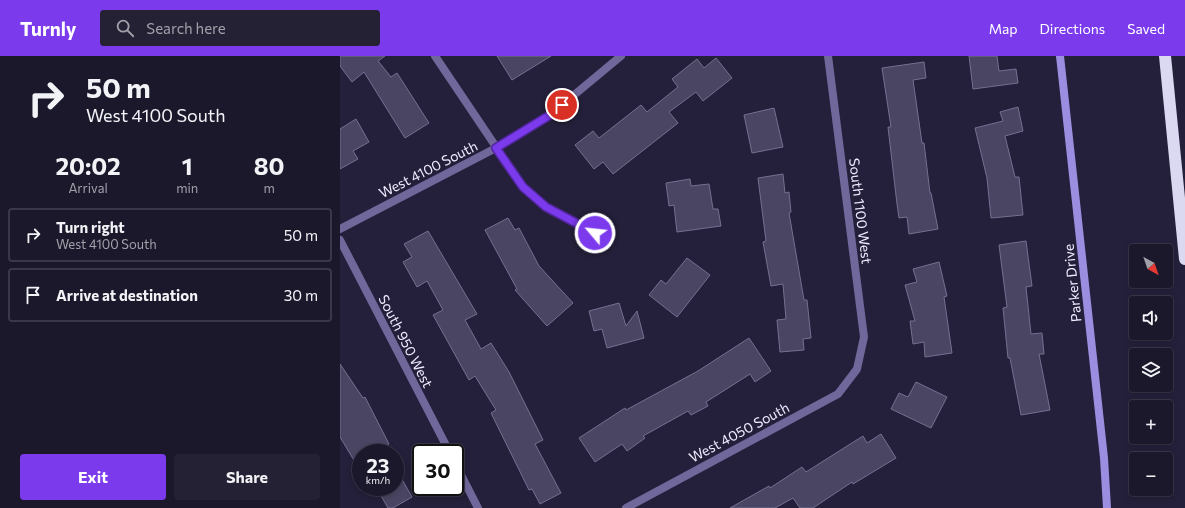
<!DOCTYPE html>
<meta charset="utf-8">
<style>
:root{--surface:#1b182c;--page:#242134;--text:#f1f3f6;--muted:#a0a0a9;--line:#393748;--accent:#7c3aed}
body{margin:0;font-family:Commissioner,sans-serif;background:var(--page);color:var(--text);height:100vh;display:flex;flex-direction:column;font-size:15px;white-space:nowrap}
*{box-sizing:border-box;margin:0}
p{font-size:13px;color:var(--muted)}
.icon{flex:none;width:22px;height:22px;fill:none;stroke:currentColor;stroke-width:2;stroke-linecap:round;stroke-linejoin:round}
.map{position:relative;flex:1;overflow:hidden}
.sheet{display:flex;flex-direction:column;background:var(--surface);width:340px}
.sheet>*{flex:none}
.hud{background:#1b182c;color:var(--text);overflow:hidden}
.needle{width:26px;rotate:140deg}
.tools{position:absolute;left:789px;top:188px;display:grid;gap:8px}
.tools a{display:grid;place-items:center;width:44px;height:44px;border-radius:4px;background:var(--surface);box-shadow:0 2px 6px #0003,0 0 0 1px var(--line);font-size:20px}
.speed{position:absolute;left:12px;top:388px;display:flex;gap:8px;font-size:20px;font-weight:700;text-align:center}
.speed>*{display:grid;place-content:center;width:52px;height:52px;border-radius:50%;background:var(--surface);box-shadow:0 2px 6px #0003,0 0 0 1px var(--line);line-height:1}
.speed small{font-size:10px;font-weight:400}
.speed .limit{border:2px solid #111;border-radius:6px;background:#fff;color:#111}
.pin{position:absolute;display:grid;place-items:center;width:34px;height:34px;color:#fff;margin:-17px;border:2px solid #fff;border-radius:50%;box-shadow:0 1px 4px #0007}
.me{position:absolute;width:44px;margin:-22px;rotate:298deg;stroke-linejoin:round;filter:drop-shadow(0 0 3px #0008)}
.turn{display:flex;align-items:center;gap:14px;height:84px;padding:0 20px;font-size:18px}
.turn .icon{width:52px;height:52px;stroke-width:2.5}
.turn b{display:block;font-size:28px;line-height:34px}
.eta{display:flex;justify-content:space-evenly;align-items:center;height:68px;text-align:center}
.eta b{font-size:24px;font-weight:700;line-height:28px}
.cta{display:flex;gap:8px;margin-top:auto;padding:8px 20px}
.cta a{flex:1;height:46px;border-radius:4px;background:var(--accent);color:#fff;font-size:16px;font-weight:700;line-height:46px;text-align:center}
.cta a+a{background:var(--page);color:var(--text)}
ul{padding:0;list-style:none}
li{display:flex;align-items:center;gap:12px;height:54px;margin:0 8px 6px;padding:0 12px;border:2px solid var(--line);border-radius:4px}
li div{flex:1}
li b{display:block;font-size:15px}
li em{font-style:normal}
header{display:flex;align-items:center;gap:24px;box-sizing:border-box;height:56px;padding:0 20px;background:var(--accent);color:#fff}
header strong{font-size:19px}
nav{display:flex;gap:22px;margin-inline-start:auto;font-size:14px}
.search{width:280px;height:36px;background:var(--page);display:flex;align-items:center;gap:10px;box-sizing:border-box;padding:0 14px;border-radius:4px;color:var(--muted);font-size:15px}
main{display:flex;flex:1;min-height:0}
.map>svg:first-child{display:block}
.building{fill:#494562;stroke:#747091}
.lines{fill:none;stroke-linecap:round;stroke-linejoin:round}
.street{stroke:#70689b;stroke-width:8}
.secondary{stroke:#9b8ee0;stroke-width:8}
.highway{stroke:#dbd9f2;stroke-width:12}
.route-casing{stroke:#51269a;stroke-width:10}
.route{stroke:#7c3aed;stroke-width:7}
.labels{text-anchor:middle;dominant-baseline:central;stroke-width:4;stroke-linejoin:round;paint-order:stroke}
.street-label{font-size:14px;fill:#eeecff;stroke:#24203b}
</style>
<header>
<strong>Turnly</strong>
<div class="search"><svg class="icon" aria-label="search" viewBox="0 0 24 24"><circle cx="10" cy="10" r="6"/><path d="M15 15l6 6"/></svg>Search here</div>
<nav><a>Map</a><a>Directions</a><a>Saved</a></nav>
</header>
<main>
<section class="sheet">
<div class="hud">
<div class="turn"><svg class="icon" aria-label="right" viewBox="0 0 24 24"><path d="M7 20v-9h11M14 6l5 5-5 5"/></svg><div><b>50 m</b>West 4100 South</div></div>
</div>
<div class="eta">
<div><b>20:02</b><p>Arrival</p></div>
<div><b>1</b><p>min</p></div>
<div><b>80</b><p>m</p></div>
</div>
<ul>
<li><svg class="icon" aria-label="right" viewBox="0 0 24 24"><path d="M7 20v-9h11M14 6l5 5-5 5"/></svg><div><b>Turn right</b><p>West 4100 South</p></div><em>50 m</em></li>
<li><svg class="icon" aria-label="arrive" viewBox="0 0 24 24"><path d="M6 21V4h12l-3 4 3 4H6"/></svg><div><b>Arrive at destination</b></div><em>30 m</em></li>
</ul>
<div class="cta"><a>Exit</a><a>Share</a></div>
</section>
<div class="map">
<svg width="845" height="452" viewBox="0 0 845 452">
<rect width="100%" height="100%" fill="#24203b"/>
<path class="building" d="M0,0H45L38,5L51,21L57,17L89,67L65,82L24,16L12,26L0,10Z
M157,0H211L172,24Z
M629,0H657L659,15L676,13L678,27L633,33Z
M376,2L392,22L363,45L356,36L329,56L338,67L273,118L263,106L254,113L235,89L253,75L259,82L301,49L307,56L338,31L332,23L357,3L364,12Z
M584,6L586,22L573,24L582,87H584L590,137H591L598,173L569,178L567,161L559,162L557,148L548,71H551L542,12Z
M678,51L683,75L665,80L675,121H679L683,159L651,162L647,122L635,72L663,65L660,56Z
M434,52L443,91L412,97L404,59Z
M16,63L29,86L13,95L18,103L0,113V73Z
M443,118L445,137L449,136L451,156L449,157L464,244H467L471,282L463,283L464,294L440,296L437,264L446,263L443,228L431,230L423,186L426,185L418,122Z
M350,123L351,130L369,128L373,153H378L381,170L337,176L334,149L329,150L326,127Z
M168,162L175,174L179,172L199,210L233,247L207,270L175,234L177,233L145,174Z
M88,175L137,258L125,264L141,293L151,287L169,316L203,384L195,388L221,437L200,448L192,433L189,434L151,357L156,354L135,320L129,324L93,259L103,254L87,225L77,231L63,206L72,201L64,188Z
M686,185L692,230L686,231L691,278L702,277L704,298H699L710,354L681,359L670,302H668L663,252L667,251L659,189Z
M347,202L370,219L337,261L309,239L321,224L326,228Z
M599,206L607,240L604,241L612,297L585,301L584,286L573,288L570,265H575L565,229L577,226L573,213Z
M279,247L286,270L297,255L304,282L267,292L262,273L254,275L249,255Z
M409,282L431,315L415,326L410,318L366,346L368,350L351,359L348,355L303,380L305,382L287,395L282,388L255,406L239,382L285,352L286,354L358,315Z
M0,308L23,342L25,341L49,388L34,397H21V416L0,381Z
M576,326L607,341L591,372L551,353L559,337L568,341Z
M541,378L556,402L513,428L512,426L473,452H460L453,442L435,452H390L429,430L430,432L462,411L466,416L523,380L527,387Z
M55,411L72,441L53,452H48L36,431H55Z"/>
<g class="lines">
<path class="street" d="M95,0L183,131L206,151L267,184
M0,173L156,92L210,59L281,0
M0,184L110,397
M115,407L138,452
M286,452L498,338L517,313L524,281L488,0"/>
<path class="secondary" d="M720,0L764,402L767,452"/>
<path class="highway" d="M825,0L845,203"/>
</g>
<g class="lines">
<defs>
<path id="route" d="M222,49L210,59L156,92L183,131L206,151L255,177"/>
</defs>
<use href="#route" class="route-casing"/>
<use href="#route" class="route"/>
</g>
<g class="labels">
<g class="street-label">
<text transform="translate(88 113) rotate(-27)">West 4100 South</text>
<text transform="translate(521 155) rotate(83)">South 1100 West</text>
<text transform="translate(732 227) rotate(-96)">Parker Drive</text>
<text transform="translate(66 285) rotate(63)">South 950 West</text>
<text transform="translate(399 376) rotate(-28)">West 4050 South</text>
</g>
</g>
</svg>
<div class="tools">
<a><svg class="needle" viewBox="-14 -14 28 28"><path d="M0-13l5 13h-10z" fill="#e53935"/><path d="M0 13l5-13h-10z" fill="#a0a0a9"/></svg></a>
<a><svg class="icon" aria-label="sound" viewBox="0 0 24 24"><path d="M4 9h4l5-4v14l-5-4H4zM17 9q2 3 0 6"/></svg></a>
<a><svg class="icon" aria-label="layers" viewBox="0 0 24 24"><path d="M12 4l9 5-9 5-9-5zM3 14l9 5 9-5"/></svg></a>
<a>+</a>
<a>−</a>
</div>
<div class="speed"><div>23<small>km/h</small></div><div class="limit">30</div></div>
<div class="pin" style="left:222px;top:49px;background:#d93025"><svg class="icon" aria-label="arrive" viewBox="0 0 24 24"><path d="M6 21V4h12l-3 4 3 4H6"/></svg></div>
<svg class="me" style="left:255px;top:177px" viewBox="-20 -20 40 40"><circle r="17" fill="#7c3aed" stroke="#fff" stroke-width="3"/><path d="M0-11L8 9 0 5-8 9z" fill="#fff"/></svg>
</div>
</main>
